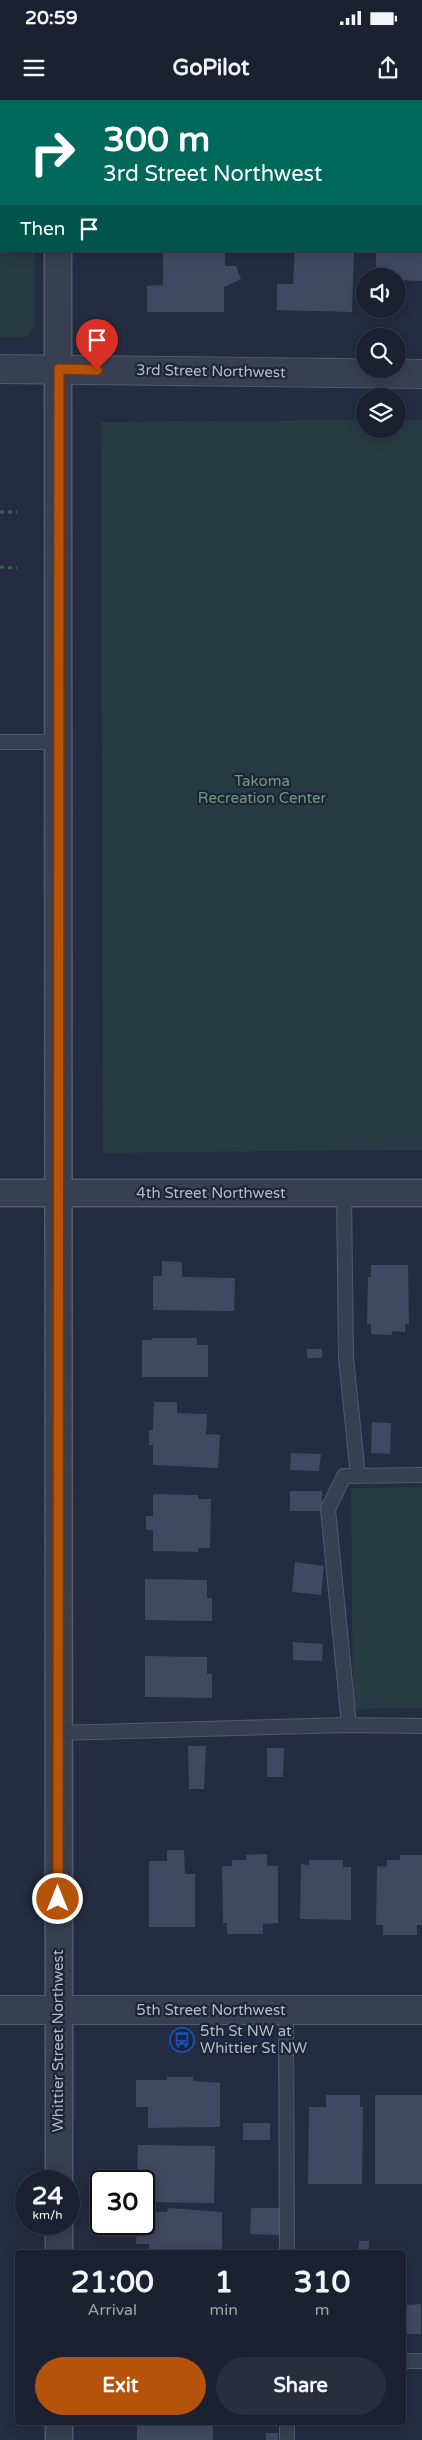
<!DOCTYPE html>
<style>
:root{--surface:#1b2131;--page:#282e3d;--text:#f1f3f6;--muted:#a0a3ab;--line:#393e4d;--accent:#b45309}
body{margin:0;font-family:"Varela Round",sans-serif;background:var(--page);color:var(--text);height:100vh;display:flex;flex-direction:column;font-size:19px;white-space:nowrap}
*{box-sizing:border-box;margin:0}
p{font-size:16px;color:var(--muted)}
.icon{flex:none;width:28px;height:28px;fill:none;stroke:currentColor;stroke-width:2;stroke-linecap:round;stroke-linejoin:round}
.map{position:relative;flex:1;overflow:hidden}
.side{position:absolute;left:15px;top:2150px;width:391px;height:175px;display:flex;flex-direction:column;background:var(--surface);border-radius:5px;box-shadow:0 2px 12px #0003,0 0 0 1px var(--line)}
.side>*{flex:none}
.top-card{position:absolute;left:0px;top:0px;width:422px;height:152px;box-shadow:0 2px 12px #0003,0 0 0 1px var(--line);background:#00695c;color:#fff;overflow:hidden}
.fabs{position:absolute;left:356px;top:168px;display:grid;gap:10px}
.fabs a{display:grid;place-items:center;width:50px;height:50px;border-radius:50%;background:var(--surface);box-shadow:0 2px 12px #0003,0 0 0 1px var(--line);font-size:25px}
.speed{position:absolute;left:15px;top:2070px;display:flex;gap:10px;font-size:25px;font-weight:700;text-align:center}
.speed>*{display:grid;place-content:center;width:65px;height:65px;border-radius:50%;background:var(--surface);box-shadow:0 2px 12px #0003,0 0 0 1px var(--line);line-height:1}
.speed small{font-size:12px;font-weight:400}
.speed .limit{border:2px solid #111;border-radius:8px;background:#fff;color:#111}
.pin{position:absolute;display:grid;place-items:center;width:42px;height:42px;color:#fff;margin:-51px -21px;border-radius:50% 50% 50% 0;rotate:-45deg;box-shadow:0 0 5px #0007}
.pin .icon{rotate:45deg}
.me{position:absolute;width:55px;margin:-28px;rotate:0deg;stroke-linejoin:round;filter:drop-shadow(0 0 4px #0008)}
.turn{display:flex;align-items:center;gap:18px;height:105px;padding:0 20px;font-size:22px}
.turn .icon{width:65px;height:65px;stroke-width:2.5}
.turn b{display:block;font-size:35px;line-height:42px}
.then{display:flex;align-items:center;height:48px;padding:0 20px;background:#0003;gap:10px;font-size:19px}
.eta{display:flex;justify-content:space-evenly;align-items:center;height:85px;text-align:center}
.eta b{font-size:30px;font-weight:800;line-height:35px}
.primary-button{display:flex;gap:10px;margin-top:auto;padding:10px 20px}
.primary-button a{flex:1;height:58px;border-radius:30px;background:var(--accent);color:#fff;font-size:20px;font-weight:800;line-height:58px;text-align:center}
.primary-button a+a{background:var(--page);color:var(--text)}
.status{display:flex;justify-content:space-between;align-items:center;height:35px;padding:0 25px;background:var(--surface);direction:ltr}
.status svg{height:14px;fill:currentColor}
header{display:flex;justify-content:space-between;align-items:center;height:65px;padding:0 20px;background:var(--surface);font-size:22px;font-weight:800}
.map>svg:first-child{display:block}
.green{fill:#263b42}
.building{fill:#404961}
.lines{fill:none;stroke-linecap:round;stroke-linejoin:round}
.service-casing{stroke:#535a6b;stroke-width:16}
.minor-casing{stroke:#535a6b;stroke-width:29}
.tertiary-casing{stroke:#535a6b;stroke-width:30}
.secondary-casing{stroke:#535a6b;stroke-width:30}
.path{stroke:#44585f;stroke-width:3;stroke-dasharray:4 4;stroke-linecap:butt}
.service{stroke:#383f51;stroke-width:14}
.minor{stroke:#383f51;stroke-width:26}
.tertiary{stroke:#383f51;stroke-width:28}
.secondary{stroke:#464d64;stroke-width:28}
.rail-casing{stroke:#5a6278;stroke-width:5.5}
.rail{stroke:#1d2436;stroke-width:4;stroke-dasharray:11;stroke-linecap:butt}
.route-casing{stroke:#753606;stroke-width:12}
.route{stroke:#b45309;stroke-width:9}
.labels{text-anchor:middle;dominant-baseline:central;stroke-width:4.5;stroke-linejoin:round;paint-order:stroke}
.street-label{font-size:15px;fill:#b5bacb;stroke:#1d2436}
.park-label{font-size:15px;fill:#6a9d7d;stroke:#1d2436}
.poi-label{font-size:15px;fill:#b5bacb;stroke:#1d2436;text-anchor:start}
</style>
<div class="status"><b>20:59</b><svg viewBox="0 0 49 12"><path d="M0 12V9h3v3zM5 12V6h3v6zM10 12V3h3v9zM15 12V0h3v12zM26 1h20v11H26zM47 4h2v5h-2z"/></svg></div>
<header><svg class="icon" aria-label="menu" viewBox="0 0 24 24"><path d="M4 6h16M4 12h16M4 18h16"/></svg>GoPilot<svg class="icon" aria-label="share" viewBox="0 0 24 24"><path d="M12 15V3M7 8l5-5 5 5M5 13v7h14v-7"/></svg></header>
<div class="map">
<svg width="422" height="2340" viewBox="0 0 422 2340">
<rect width="100%" height="100%" fill="#242c41"/>
<path class="green" d="M0,147L1,151L35,153V226L27,237H0Z
M365,320V329H398V320H422V1050L103,1053L101,322Z
M422,1387V1608L353,1609L351,1388Z"/>
<path class="building" d="M163,151H225V166H236L241,179L224,187V212H147V186L163,185Z
M295,151H354L352,212L277,210V184H293Z
M376,151H422V181L398,180V176H376Z
M162,1161L182,1162V1177L235,1178L234,1211L153,1210V1176H162Z
M371,1165H408L409,1224H405V1232L392,1231V1235L371,1234V1224H367L368,1177H371Z
M153,1238H197V1245H208V1277H142V1240H152Z
M307,1249H322V1258H307Z
M154,1302H177V1313L207,1314L206,1334L220,1335L218,1368L153,1365V1345H149V1330H153Z
M372,1322L391,1323L390,1354L371,1353Z
M291,1353L321,1354L319,1371L290,1370Z
M290,1391H322V1411H290Z
M153,1394L198,1395V1399H211L210,1448H198V1452L153,1451V1430H146V1416H153Z
M295,1462L324,1466L321,1495L292,1492Z
M145,1479L207,1480V1498H212V1521L145,1520Z
M293,1542L323,1544L322,1561L293,1560Z
M145,1556L207,1557V1574H212V1598L145,1597Z
M188,1646H206L204,1689H189Z
M267,1648H284L283,1677H267Z
M167,1750H184L185,1774H195V1827H149V1761H167Z
M267,1754V1766H278V1823L263,1824V1834H227V1823H223L222,1766H232V1760H246V1755Z
M400,1755H422V1825H417V1835H383V1825H376L377,1766L387,1767V1760H400Z
M309,1760H343V1767H351V1820L300,1819L301,1764L309,1765Z
M167,1977H193V1981L220,1983V2027L148,2028V2007H136V1980H167Z
M326,1995H360V2007H363L362,2084H308L309,2007H326Z
M375,1995H422V2084H375Z
M243,2023H270V2040H243Z
M138,2045L215,2046L214,2103L144,2102V2081H137Z
M168,2108L222,2112V2152H149V2144H136L137,2124H144V2111L167,2112Z
M251,2108H280V2135L250,2134Z
M359,2141H369V2152H358Z
M421,2204V2234H404V2205Z
M137,2322H213V2340H137Z
M266,2333H278V2340H266Z"/>
<g class="lines">
<defs>
<path id="service" d="M0,642H57
M344,1093L346,1258L358,1376
M349,1625L328,1409L344,1376L422,1375
M58,1633L349,1625L422,1626
M286,1910L287,2152
M404,2261H422
M287,2322V2340"/>
<path id="minor" d="M58,151L59,2081
M0,1093H422
M59,2124V2152
M59,2340V2322"/>
<path id="tertiary" d="M0,269L422,274
M0,1910H422"/>
<path id="secondary" d="M259,1L262,0
M0,114L1,113"/>
</defs>
<use href="#service" class="service-casing"/>
<use href="#minor" class="minor-casing"/>
<use href="#tertiary" class="tertiary-casing"/>
<use href="#secondary" class="secondary-casing"/>
<path class="path" d="M168,1L171,0
M0,75L1,74
M0,412H17
M0,467L17,468"/>
<use href="#service" class="service"/>
<use href="#minor" class="minor"/>
<use href="#tertiary" class="tertiary"/>
<use href="#secondary" class="secondary"/>
<defs>
<path id="rail" d="M2,1L4,0
M81,1L84,0
M0,37L1,36"/>
</defs>
<use href="#rail" class="rail-casing"/>
<use href="#rail" class="rail"/>
</g>
<g class="lines">
<defs>
<path id="route" d="M58,1799L59,269L97,270"/>
</defs>
<use href="#route" class="route-casing"/>
<use href="#route" class="route"/>
</g>
<defs>
<symbol id="bus-ring" viewBox="-11 -11 22 22"><circle r="9.5" fill="#1d2436" stroke="#1a4fb4" stroke-width="1.5"/><path d="M-5-6H5V4H4V6H2V4H-2V6H-4V4H-5ZM-3.5-4V0h7V-4ZM-3.5 1.2v1.5H-2V1.2ZM2 1.2v1.5H3.5V1.2Z" fill="#1a4fb4"/></symbol>
</defs>
<g fill-rule="evenodd">
<use href="#bus-ring" x="168" y="1926" width="28" height="28"/>
</g>
<g class="labels">
<g class="street-label">
<text transform="translate(211 271) rotate(1)">3rd Street Northwest</text>
<text x="211" y="1093">4th Street Northwest</text>
<text x="211" y="1910">5th Street Northwest</text>
<text transform="translate(58 1941) rotate(-90)">Whittier Street Northwest</text>
</g>
<g class="park-label">
<text x="262" y="681">Takoma<tspan x="262" dy="17">Recreation Center</tspan></text>
</g>
<g class="poi-label">
<text x="200" y="1931">5th St NW at<tspan x="200" dy="17">Whittier St NW</tspan></text>
</g>
</g>
</svg>
<div class="fabs">
<a><svg class="icon" aria-label="sound" viewBox="0 0 24 24"><path d="M4 9h4l5-4v14l-5-4H4zM17 9q2 3 0 6"/></svg></a>
<a><svg class="icon" aria-label="search" viewBox="0 0 24 24"><circle cx="10" cy="10" r="6"/><path d="M15 15l6 6"/></svg></a>
<a><svg class="icon" aria-label="layers" viewBox="0 0 24 24"><path d="M12 4l9 5-9 5-9-5zM3 14l9 5 9-5"/></svg></a>
</div>
<div class="speed"><div>24<small>km/h</small></div><div class="limit">30</div></div>
<div class="pin" style="left:97px;top:270px;background:#d93025"><svg class="icon" aria-label="arrive" viewBox="0 0 24 24"><path d="M6 21V4h12l-3 4 3 4H6"/></svg></div>
<svg class="me" style="left:58px;top:1799px" viewBox="-20 -20 40 40"><circle r="17" fill="#b45309" stroke="#fff" stroke-width="3"/><path d="M0-11L8 9 0 5-8 9z" fill="#fff"/></svg>
<div class="top-card">
<div class="turn"><svg class="icon" aria-label="right" viewBox="0 0 24 24"><path d="M7 20v-9h11M14 6l5 5-5 5"/></svg><div><b>300 m</b>3rd Street Northwest</div></div>
<div class="then">Then<svg class="icon" aria-label="arrive" viewBox="0 0 24 24"><path d="M6 21V4h12l-3 4 3 4H6"/></svg></div>
</div>
<section class="side">
<div class="eta">
<div><b>21:00</b><p>Arrival</p></div>
<div><b>1</b><p>min</p></div>
<div><b>310</b><p>m</p></div>
</div>
<div class="primary-button"><a>Exit</a><a>Share</a></div>
</section>
</div>
